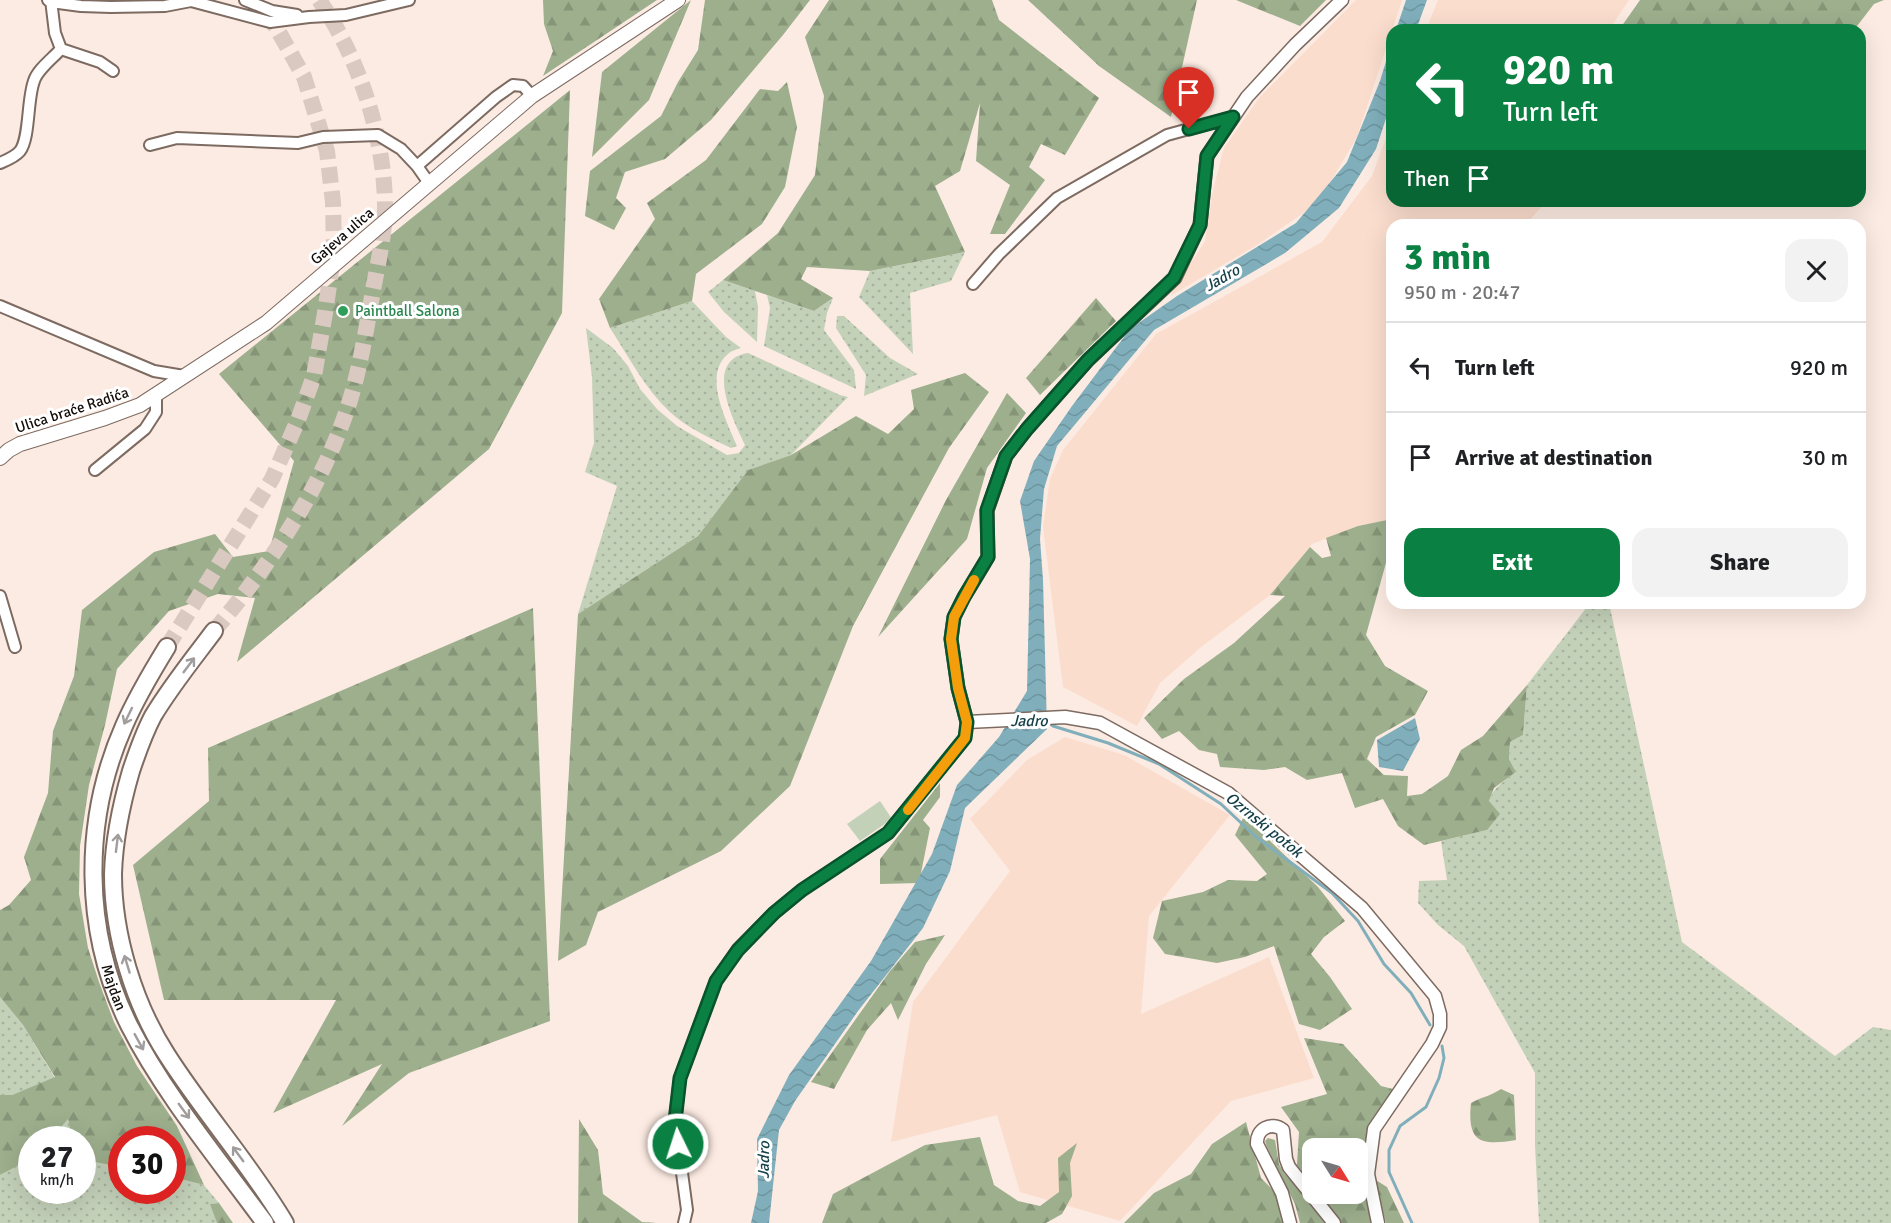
<!DOCTYPE html>
<meta charset="utf-8">
<style>
:root{--surface:#fff;--page:#f2f2f2;--text:#202124;--muted:#757577;--line:#e0e0e0;--accent:#0b8043}
body{margin:0;font-family:Signika,sans-serif;background:var(--page);color:var(--text);height:100vh;display:flex;flex-direction:column;font-size:22px;white-space:nowrap}
*{box-sizing:border-box;margin:0}
p{font-size:20px;color:var(--muted)}
.icon{flex:none;width:33px;height:33px;fill:none;stroke:currentColor;stroke-width:2;stroke-linecap:round;stroke-linejoin:round}
.map{position:relative;flex:1;overflow:hidden}
.drawer{position:absolute;left:1386px;top:219px;width:480px;height:390px;display:flex;flex-direction:column;background:var(--surface);border-radius:18px;box-shadow:0 6px 24px #0002}
.drawer>*{flex:none}
.guide{position:absolute;left:1386px;top:24px;width:480px;height:183px;border-radius:18px;box-shadow:0 6px 24px #0002;background:#0b8043;color:#fff;overflow:hidden}
.needle{width:39px;rotate:127deg}
.controls{position:absolute;left:1302px;top:1138px;display:grid;gap:12px}
.controls a{display:grid;place-items:center;width:66px;height:66px;border-radius:12px;background:var(--surface);box-shadow:0 6px 24px #0002;font-size:30px}
.speed{position:absolute;left:18px;top:1126px;display:flex;gap:12px;font-size:30px;font-weight:700;text-align:center}
.speed>*{display:grid;place-content:center;width:78px;height:78px;border-radius:50%;background:var(--surface);box-shadow:0 6px 24px #0002;line-height:1}
.speed small{font-size:15px;font-weight:400}
.speed .limit{border:9px solid #d22;background:#fff;color:#111}
.pin{position:absolute;display:grid;place-items:center;width:51px;height:51px;color:#fff;margin:-62px -26px;border-radius:50% 50% 50% 0;rotate:-45deg;box-shadow:0 0 6px #0007}
.pin .icon{rotate:45deg}
.me{position:absolute;width:66px;margin:-33px;rotate:356deg;stroke-linejoin:round;filter:drop-shadow(0 0 4px #0008)}
.turn{display:flex;align-items:center;gap:21px;height:126px;padding:0 18px;font-size:27px}
.turn .icon{width:78px;height:78px;stroke-width:2.5}
.turn b{display:block;font-size:42px;line-height:51px}
.then{display:flex;align-items:center;height:57px;padding:0 18px;background:#0003;gap:12px;font-size:22px}
.round{display:grid;place-items:center;flex:none;width:63px;height:63px;border-radius:18px;background:var(--page)}
.summary{display:flex;align-items:center;justify-content:space-between;height:102px;padding:0 18px}
h1{font-size:36px;font-weight:700;line-height:45px;color:var(--accent)}
.cta{display:flex;gap:12px;margin-top:auto;padding:12px 18px}
.cta a{flex:1;height:69px;border-radius:18px;background:var(--accent);color:#fff;font-size:24px;font-weight:700;line-height:69px;text-align:center}
.cta a+a{background:var(--page);color:var(--text)}
ul{padding:0;list-style:none}
li{display:flex;align-items:center;gap:18px;height:90px;padding:0 18px;border-top:2px solid var(--line)}
li div{flex:1}
li b{display:block;font-size:22px}
li em{font-style:normal}
.map>svg:first-child{display:block}
.built{fill:#faddcd}
.grass{fill:url(#grass-dots)}
.forest{fill:url(#forest-firs)}
.park{fill:#c4d1b9}
.water{fill:url(#water-waves)}
.lines{fill:none;stroke-linecap:round;stroke-linejoin:round}
.stream{stroke:#80afbb;stroke-width:3}
.trunk-tunnel{stroke:#d9c9c1;stroke-width:16;stroke-dasharray:16 8;stroke-linecap:butt}
.minor-casing{stroke:#7d6b61;stroke-width:14}
.tertiary-casing{stroke:#7d6b61;stroke-width:15}
.secondary-casing{stroke:#7d6b61;stroke-width:16}
.trunk-casing{stroke:#7d6b61;stroke-width:20}
.minor{stroke:#fff;stroke-width:10}
.tertiary{stroke:#fff;stroke-width:12}
.secondary{stroke:#fff;stroke-width:14}
.trunk{stroke:#fff;stroke-width:16}
.oneway{stroke:#a09d9c}
.route-casing{stroke:#07532c;stroke-width:15}
.route{stroke:#0b8043;stroke-width:10}
.slow{stroke:#f59e0b;stroke-width:10}
.leisure-dot{fill:#2e9e5b;stroke:#fff;stroke-width:2}
.labels{text-anchor:middle;dominant-baseline:central;stroke-width:6;stroke-linejoin:round;paint-order:stroke}
.street-label{font-size:15px;fill:#120b08;stroke:#fff}
.leisure-label{font-size:15px;fill:#27864d;stroke:#fff;text-anchor:start}
.water-label{font-size:16px;font-style:italic;fill:#133f48;stroke:#fff}
</style>
<div class="map">
<svg width="1891" height="1223" viewBox="0 0 1891 1223">
<defs>
<pattern id="grass-dots" width="8" height="8" patternUnits="userSpaceOnUse" patternTransform="scale(1.5)"><rect width="8" height="8" fill="#c4d1b9"/><path d="M2 2h.1M6 6h.1" fill="none" stroke="#a7b29e" stroke-width="1.8" stroke-linecap="round"/></pattern>
<pattern id="forest-firs" width="22" height="20" patternUnits="userSpaceOnUse" patternTransform="scale(1.5)"><rect width="22" height="20" fill="#9daf8d"/><path d="M5 1l3.5 6h-7zM16 11l3.5 6h-7z" fill="#869578"/></pattern>
<pattern id="water-waves" width="16" height="10" patternUnits="userSpaceOnUse" patternTransform="scale(1.5)"><rect width="16" height="10" fill="#80afbb"/><path d="M0 5q4-4 8 0t8 0" fill="none" stroke="#6e959f"/></pattern>
</defs>
<rect width="100%" height="100%" fill="#fcebe2"/>
<path class="built" d="M1356,0H1402L1357,137L1331,181L1312,207L1257,245L1170,296L1205,241L1213,190L1224,148L1259,98Z
M1438,0H1629L1609,30H1426Z
M1392,122V201H1547L1525,225H1392V519L1358,526L1312,544L1270,595L1200,648L1160,683L1137,726L1063,687L1043,527L1050,479L1063,450L1156,334L1322,242L1372,176Z
M1065,737L1124,755L1230,815L1149,916L1141,1014L1269,957L1314,1078L1231,1101L1120,1221L1020,1192L997,1115L891,1142L913,1002L1010,871L970,819L1027,760Z"/>
<path class="grass" d="M965,252L951,281L910,293L913,354L859,297L870,271Z
M723,280L755,291L758,307L757,342L724,312L708,292Z
M767,295L814,311L833,298L827,313L824,330L854,370L856,389L764,346L770,308Z
M692,301L726,337L741,348C737,349 731,351 728,354C702,375 727,422 737,446L731,448C710,438 687,428 670,412C645,389 629,357 610,328Z
M837,316H844L890,358L918,374L864,396L866,375L836,328Z
M586,328L613,348L628,366L640,389L657,409L677,426L727,455L739,453L745,445C733,420 703,360 748,353L840,395L848,397L791,455L748,470L698,536L578,614L617,486L585,472L594,443L592,377Z
M1590,603H1609L1682,942L1835,1056L1873,1027L1891,1030V1223H1539L1535,1145V1073L1464,946L1438,925L1418,903L1419,881L1447,880L1441,841L1487,830C1489,794 1486,794 1516,772L1509,759L1510,742L1523,735L1527,685Z
M0,997L23,1025L55,1078L12,1095H0Z
M68,1118L72,1140H50Z
M31,1159L32,1191H82L83,1160L121,1167L122,1191H172L173,1177L204,1185L219,1203L211,1204L217,1223H0V1175Z"/>
<path class="forest" d="M543,0H657L543,76L553,51L544,24Z
M691,0L649,100L592,157L602,72Z
M705,0H810L783,35L711,120L665,159L625,172L616,198L626,208L614,230L585,216L590,171L661,116L678,82L698,50Z
M829,0H992L999,20L1099,98L1065,155L1041,144L1029,167L1045,180L1005,234H990L1010,185L976,161L980,103L960,171L935,186L965,252L870,271L807,267L801,279L833,298L814,311L723,280L778,233L815,175L824,96L805,37Z
M1028,0H1197L1171,117L1099,66Z
M1236,0H1326L1300,26Z
M1640,0H1884L1874,4L1854,30H1619Z
M787,82L797,127L785,187L762,224L696,274L692,301L610,328L599,299L655,219L647,203L706,160L760,89L778,91Z
M570,90L562,313L489,449L237,662L255,598L218,594L169,611L117,669L105,725L89,785L80,846L79,894L88,948L99,982L114,1022L137,1066L177,1126L204,1185L173,1177L172,1140H122L121,1167L83,1160L82,1140H72L68,1119L50,1140H32L31,1159L0,1175V1095H12L55,1077L23,1025L0,997V910L9,905L31,880L24,857L48,793L53,731L74,676L82,610L154,552L215,534L233,557L269,551L294,461L219,374Z
M1096,298L1116,321L1040,395L1026,378Z
M965,373L989,392L949,448L853,626L790,786L721,851L598,912L586,945L558,961L578,614L698,536L748,470L791,455L856,416L888,434L914,409L911,390Z
M1007,393L1026,413L987,468L967,539L878,637L946,500Z
M1387,520L1389,552L1366,635L1385,666L1428,691L1415,715L1376,737L1367,759L1384,775L1408,776L1407,796L1422,794L1448,776L1461,750L1483,736L1527,685L1523,735L1510,742L1509,759L1516,772L1494,788L1489,801L1500,814L1487,830L1424,845L1398,826L1383,799L1355,808L1342,773L1307,780L1285,767L1264,770L1220,767L1217,754L1199,750L1179,731L1162,739L1144,718L1184,679L1234,643L1285,596L1270,595L1310,547L1322,558L1331,556L1326,538L1358,526Z
M533,608L550,1021L409,1073L342,1126L382,1064L273,1113L336,1000H164L133,865L209,801L208,748Z
M940,783V797L923,820L930,828L919,883L880,884V859Z
M1244,816L1318,887L1345,921L1324,937L1311,954L1330,977L1352,1009L1320,1030L1299,1024L1274,946L1245,957L1217,963L1165,954L1153,938L1162,901L1203,892L1228,880L1257,881L1267,874L1235,835Z
M945,935L926,964L898,1020L891,1003L867,1030L834,1089L811,1082L890,971L915,942Z
M1304,1038L1343,1044L1381,1086L1393,1089L1368,1125L1360,1176L1372,1223H1340L1321,1194H1358V1149H1312V1184L1297,1165L1299,1132L1281,1107L1327,1094Z
M1501,1089L1514,1095L1516,1140C1480,1146 1467,1142 1471,1103C1481,1097 1491,1096 1501,1089Z
M579,1119L598,1150L603,1194L642,1222L657,1223H578Z
M1246,1122L1261,1178L1274,1191L1283,1213V1223H1124L1154,1193L1191,1174L1212,1144Z
M980,1137L994,1185L1018,1201L1040,1206L1059,1192L1058,1158L1077,1143L1070,1163L1072,1196L1062,1214L1046,1223H822L833,1194L925,1145Z
M1268,1138L1275,1140L1279,1164L1284,1173L1309,1200L1326,1223H1300L1295,1204L1267,1147L1265,1141Z
M1374,1179L1387,1187L1404,1223H1386Z
M219,1203L233,1223H217L210,1204Z"/>
<path class="park" d="M880,801L892,819L860,841L847,824Z"/>
<path class="water" d="M1406,0H1427L1416,30H1396Z
M1392,42V100L1376,149L1339,208L1285,253L1154,330L1057,446L1044,489L1040,539L1043,580L1047,729L965,808L950,871L923,928L858,1011L795,1101L779,1130L769,1223H751L758,1191L757,1139L789,1075L871,961L932,854L957,785L999,737L1027,691L1030,559L1020,501L1034,461L1072,406L1130,329L1177,296L1296,223L1347,162L1380,81Z
M1415,718L1420,739L1403,771L1379,767L1377,740Z"/>
<g class="lines">
<path class="stream" d="M1047,721L1053,726L1108,743L1159,764L1221,804L1255,836L1332,893L1358,921L1384,964L1411,993L1430,1025
M1412,1223L1389,1172V1150L1400,1126L1426,1107L1439,1078L1444,1058L1442,1046"/>
<path class="trunk-tunnel" d="M214,631C272,562 325,484 351,397C361,362 367,326 373,290C378,263 385,233 385,205C384,134 359,58 319,0
M167,647L272,479L298,420L314,376L325,313L334,251L333,202L327,151L304,77L276,27L263,10"/>
<defs>
<path id="minor" d="M48,0L51,2L81,6L111,7L165,6L191,1L270,22L309,17L346,15L409,0
M51,0L55,33L61,49
M245,0L272,11L297,15
M150,145L177,138L298,143L323,137L378,135L401,149L417,166L429,183
M0,163C7,160 15,157 20,151C30,138 27,99 34,81C37,70 53,58 61,49L100,62L113,71
M417,166L496,97L513,85L523,86L532,96
M973,284L999,254L1057,198L1167,135L1233,117
M0,306L154,371L184,376
M95,470L145,429L156,412V395
M0,596L15,647
M684,1223L687,1210L675,1121L680,1078L716,981L738,949L774,913L802,890L888,833L965,738L967,722"/>
<path id="tertiary" d="M1342,0L1295,45L1247,97L1207,156L1200,225L1175,278L1088,360L1027,429L1006,456L987,511L988,557L964,597L954,617L951,639L958,688L967,722L1065,717L1100,723L1228,793L1362,908L1435,996L1440,1014V1027L1432,1044L1374,1129L1368,1174L1378,1223
M1290,1223L1282,1193L1257,1144C1256,1129 1271,1121 1283,1130L1286,1159L1289,1167L1334,1223"/>
<path id="secondary" d="M0,458L9,450L20,444L105,418L140,405L266,323L532,96L678,0"/>
<g id="trunk">
<path d="M214,631C193,659 171,686 153,716C144,733 137,753 131,771C122,802 114,841 113,874C113,935 134,1004 167,1055C204,1113 250,1164 285,1223"/>
<path id="s1" d="M167,647C151,673 136,698 124,726C82,821 83,932 129,1025C164,1094 219,1160 265,1223"/>
</g>
</defs>
<use href="#minor" class="minor-casing"/>
<use href="#tertiary" class="tertiary-casing"/>
<use href="#secondary" class="secondary-casing"/>
<use href="#trunk" class="trunk-casing"/>
<use href="#minor" class="minor"/>
<use href="#tertiary" class="tertiary"/>
<use href="#secondary" class="secondary"/>
<use href="#trunk" class="trunk"/>
</g>
<defs><path id="oneway-shaft" d="M-6 0H5M1.5-3L5.5 0L1.5 3" fill="none" stroke-width="1.6" stroke-linecap="round" stroke-linejoin="round" transform="scale(1.5)"/></defs>
<g class="oneway">
<use href="#oneway-shaft" transform="translate(189 665) rotate(-53)"/>
<use href="#oneway-shaft" transform="translate(128 716) rotate(116)"/>
<use href="#oneway-shaft" transform="translate(117 843) rotate(-83)"/>
<use href="#oneway-shaft" transform="translate(127 964) rotate(-107)"/>
<use href="#oneway-shaft" transform="translate(139 1042) rotate(61)"/>
<use href="#oneway-shaft" transform="translate(184 1111) rotate(54)"/>
<use href="#oneway-shaft" transform="translate(238 1154) rotate(-126)"/>
</g>
<g class="lines">
<defs>
<path id="route" d="M678,1144L675,1121L680,1078L716,981L738,950L774,913L802,890L888,833L965,738L967,722L958,688L951,639L954,617L964,597L988,557L987,510L1006,456L1027,429L1088,360L1174,278L1200,225L1207,156L1233,117L1189,129"/>
</defs>
<use href="#route" class="route-casing"/>
<use href="#route" class="route"/>
<path class="slow" d="M908,810L965,738L967,722L958,688L951,639L954,617L974,580"/>
</g>
<circle class="leisure-dot" cx="343" cy="311" r="6"/>
<g class="labels">
<g class="street-label">
<text transform="translate(342 236) rotate(-41)">Gajeva ulica</text>
<text transform="translate(72 410) rotate(-18)">Ulica braće Radića</text>
<text stroke="none"><textPath href="#s1" startOffset="358">Majdan</textPath></text>
</g>
<g class="leisure-label">
<text x="355" y="311">Paintball Salona</text>
</g>
<g class="water-label">
<text transform="translate(1222 278) rotate(-30)">Jadro</text>
<text x="1029" y="721">Jadro</text>
<text transform="translate(1264 825) rotate(39)">Ozrnski potok</text>
<text transform="translate(764 1160) rotate(-89)">Jadro</text>
</g>
</g>
</svg>
<div class="controls">
<a><svg class="needle" viewBox="-14 -14 28 28"><path d="M0-13l5 13h-10z" fill="#e53935"/><path d="M0 13l5-13h-10z" fill="#757577"/></svg></a>
</div>
<div class="speed"><div>27<small>km/h</small></div><div class="limit">30</div></div>
<div class="pin" style="left:1189px;top:129px;background:#d93025"><svg class="icon" aria-label="arrive" viewBox="0 0 24 24"><path d="M6 21V4h12l-3 4 3 4H6"/></svg></div>
<svg class="me" style="left:678px;top:1144px" viewBox="-20 -20 40 40"><circle r="17" fill="#0b8043" stroke="#fff" stroke-width="3"/><path d="M0-11L8 9 0 5-8 9z" fill="#fff"/></svg>
<div class="guide">
<div class="turn"><svg class="icon" aria-label="left" viewBox="0 0 24 24"><path d="M17 20v-9H6M10 6l-5 5 5 5"/></svg><div><b>920 m</b>Turn left</div></div>
<div class="then">Then<svg class="icon" aria-label="arrive" viewBox="0 0 24 24"><path d="M6 21V4h12l-3 4 3 4H6"/></svg></div>
</div>
<section class="drawer">
<div class="summary"><div><h1>3 min</h1><p>950 m · 20:47</p></div><a class="round"><svg class="icon" aria-label="close" viewBox="0 0 24 24"><path d="M6 6l12 12M18 6L6 18"/></svg></a></div>
<ul>
<li><svg class="icon" aria-label="left" viewBox="0 0 24 24"><path d="M17 20v-9H6M10 6l-5 5 5 5"/></svg><div><b>Turn left</b></div><em>920 m</em></li>
<li><svg class="icon" aria-label="arrive" viewBox="0 0 24 24"><path d="M6 21V4h12l-3 4 3 4H6"/></svg><div><b>Arrive at destination</b></div><em>30 m</em></li>
</ul>
<div class="cta"><a>Exit</a><a>Share</a></div>
</section>
</div>
